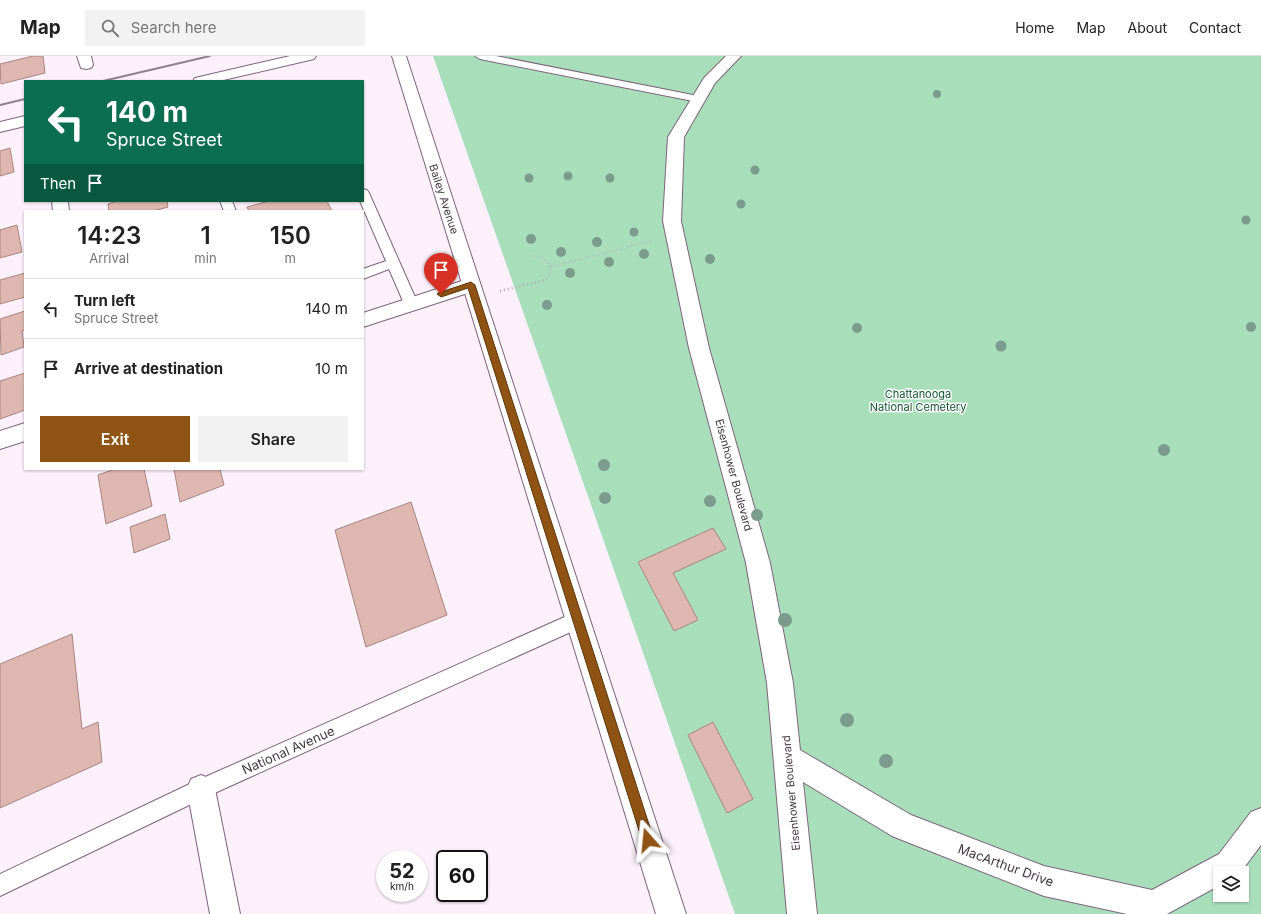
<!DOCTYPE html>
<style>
:root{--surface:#fff;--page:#f2f2f2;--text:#222;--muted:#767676;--line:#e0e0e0;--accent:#8f5313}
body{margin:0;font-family:Inter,sans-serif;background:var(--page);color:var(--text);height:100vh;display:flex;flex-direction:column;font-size:15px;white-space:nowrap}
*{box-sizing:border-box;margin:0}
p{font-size:13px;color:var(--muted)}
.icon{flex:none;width:22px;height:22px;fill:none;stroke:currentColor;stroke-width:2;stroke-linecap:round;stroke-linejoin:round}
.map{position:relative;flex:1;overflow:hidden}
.side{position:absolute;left:24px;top:154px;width:340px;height:260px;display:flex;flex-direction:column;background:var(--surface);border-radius:0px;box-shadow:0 1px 3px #0004}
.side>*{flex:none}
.guide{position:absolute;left:24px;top:24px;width:340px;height:122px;border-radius:0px;box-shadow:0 1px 3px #0004;background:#0b6e4f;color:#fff;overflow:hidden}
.controls{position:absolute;left:1213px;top:810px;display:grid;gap:8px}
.controls a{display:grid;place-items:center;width:36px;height:36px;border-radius:0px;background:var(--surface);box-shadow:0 1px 3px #0004;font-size:20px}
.speed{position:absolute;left:376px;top:794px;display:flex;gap:8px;font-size:20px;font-weight:700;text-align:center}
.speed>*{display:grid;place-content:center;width:52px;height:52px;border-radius:50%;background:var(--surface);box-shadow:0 1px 3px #0004;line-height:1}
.speed small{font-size:10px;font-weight:400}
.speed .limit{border:2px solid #111;border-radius:6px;background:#fff;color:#111}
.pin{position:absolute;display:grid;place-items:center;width:34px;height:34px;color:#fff;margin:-41px -17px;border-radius:50% 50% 50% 0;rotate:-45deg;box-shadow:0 0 4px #0007}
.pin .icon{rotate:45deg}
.me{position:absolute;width:44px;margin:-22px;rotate:342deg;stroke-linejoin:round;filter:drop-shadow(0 0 3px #0008)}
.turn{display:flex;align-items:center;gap:14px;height:84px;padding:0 16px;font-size:18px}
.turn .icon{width:52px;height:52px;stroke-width:2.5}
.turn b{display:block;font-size:28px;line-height:34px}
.then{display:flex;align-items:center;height:38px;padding:0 16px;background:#0003;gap:8px;font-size:15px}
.eta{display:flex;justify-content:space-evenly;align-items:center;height:68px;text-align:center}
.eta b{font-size:24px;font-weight:600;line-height:28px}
.action{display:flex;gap:8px;margin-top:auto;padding:8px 16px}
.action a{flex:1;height:46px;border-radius:0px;background:var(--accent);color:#fff;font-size:16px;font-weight:600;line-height:46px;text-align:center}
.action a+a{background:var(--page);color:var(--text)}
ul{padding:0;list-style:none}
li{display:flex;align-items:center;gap:12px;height:60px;padding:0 16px;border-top:1px solid var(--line)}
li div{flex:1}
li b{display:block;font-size:15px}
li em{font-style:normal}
header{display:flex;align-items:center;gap:24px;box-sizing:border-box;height:56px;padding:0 20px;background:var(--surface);border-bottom:1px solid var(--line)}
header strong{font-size:19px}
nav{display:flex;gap:22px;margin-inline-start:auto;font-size:14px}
.search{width:280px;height:36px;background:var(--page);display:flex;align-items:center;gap:10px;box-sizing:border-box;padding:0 14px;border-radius:0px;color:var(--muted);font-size:15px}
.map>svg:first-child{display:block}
.green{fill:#a9debb;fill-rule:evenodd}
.building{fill:#dfb7b1;stroke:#aa847f}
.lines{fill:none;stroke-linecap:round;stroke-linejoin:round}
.service-casing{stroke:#7e647c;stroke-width:2}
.minor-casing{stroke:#7e647c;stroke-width:2}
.secondary-casing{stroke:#7e647c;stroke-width:2}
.primary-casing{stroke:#7e647c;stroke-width:2}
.path-far1{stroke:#b5a9b4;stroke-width:2;stroke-dasharray:0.5 2;stroke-linecap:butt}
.path{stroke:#b5a9b4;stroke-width:2.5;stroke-dasharray:1 3;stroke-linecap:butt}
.service{fill:#fff;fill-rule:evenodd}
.minor{fill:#fff;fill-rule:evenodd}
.secondary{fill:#fff;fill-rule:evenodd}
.primary{fill:#fff;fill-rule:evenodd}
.rail{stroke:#8e828d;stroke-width:2}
.tree{fill:#7b9b8c}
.route{fill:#8f5313;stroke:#5d360c}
.labels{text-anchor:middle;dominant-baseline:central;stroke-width:3;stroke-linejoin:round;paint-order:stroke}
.street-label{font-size:11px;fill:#433742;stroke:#fff}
.park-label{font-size:11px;fill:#125532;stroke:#fff}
.near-street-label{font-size:13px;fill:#433742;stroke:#fff}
</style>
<header>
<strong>Map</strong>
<div class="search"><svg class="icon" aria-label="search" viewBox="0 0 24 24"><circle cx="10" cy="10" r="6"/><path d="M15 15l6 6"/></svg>Search here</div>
<nav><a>Home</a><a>Map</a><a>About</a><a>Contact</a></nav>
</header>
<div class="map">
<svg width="1261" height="858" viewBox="0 0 1261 858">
<rect width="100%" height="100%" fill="#fcf0fb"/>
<path class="green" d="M433,0H1261V858H735ZM1220,817H1242V839H1220Z"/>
<path class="building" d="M33,0H43L45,17L1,28L0,8Z
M10,92L14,116L0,120V95Z
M117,145H167L168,151L153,155H109L108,148Z
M269,145H327L332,155H249L247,151Z
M17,169L22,196L0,202V174Z
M25,217V241L0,248V224Z
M25,255V274L22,275L24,291L1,299L0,263Z
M25,317V354L0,363V325Z
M115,413H144L152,450L106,468L98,419Z
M174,413H220L224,429L180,446Z
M411,446L447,559L366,591L335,474Z
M165,458L170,483L134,497L130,471Z
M713,472L726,493L673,517L698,564L674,575L638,506Z
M72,578L82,673L98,666L102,706L0,752V608Z
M713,666L753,743L727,757L688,679Z"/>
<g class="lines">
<defs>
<path id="service" d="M475,0H496L698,40L703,43L698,46L480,3Z
M363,133L367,134L369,137L418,248L416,252L411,253L406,252L389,213L363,223V213L386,205L360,145H363Z
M220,145H232L236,155H224Z
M578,555L584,558L587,564L584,570L208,740L0,840V818L194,726Z"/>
<path id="minor" d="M77,0H91L93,9L91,12L86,13L81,12Z
M726,0H741L715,27L684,81L681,165L709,292L770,507L793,627L800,694L911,759L1044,810L1152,834L1219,798L1251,756L1261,752V789L1240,817H1220V829L1167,858H1127L1044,840L902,784L892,780L803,726L817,858H787L767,627L746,507L689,292L663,165L668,81L704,22Z
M52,145H68L69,155H53Z
M471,222L477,224L480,229L477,234L363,271V257Z
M25,367V385L0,393V375Z
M201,719L211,723L215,733L240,858H210L187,733L191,723Z"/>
<path id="secondary" d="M290,0H316L314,3L219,25H193L195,22Z
M25,60V70L0,76V66Z"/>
<path id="primary" d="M392,0H406L686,858H656Z"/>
</defs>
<use href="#service" class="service-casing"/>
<use href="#minor" class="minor-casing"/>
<use href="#secondary" class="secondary-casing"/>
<use href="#primary" class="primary-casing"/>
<path class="path-far1" d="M533,200C544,200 553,207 550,219
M551,211L651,185"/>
<path class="path" d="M500,235L545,224L551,218"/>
<use href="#service" class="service"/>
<use href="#minor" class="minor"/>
<use href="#secondary" class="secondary"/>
<use href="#primary" class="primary"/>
<path class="rail" d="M103,25L210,0
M0,49L25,43"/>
</g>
<g class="tree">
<circle cx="937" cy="38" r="4"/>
<circle cx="755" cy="114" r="4.5"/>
<circle cx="568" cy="120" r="4.5"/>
<circle cx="529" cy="122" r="4.5"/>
<circle cx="610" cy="122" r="4.5"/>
<circle cx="741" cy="148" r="4.5"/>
<circle cx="1246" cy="164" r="4.5"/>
<circle cx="634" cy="176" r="4.5"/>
<circle cx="531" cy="183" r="5"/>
<circle cx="597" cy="186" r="5"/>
<circle cx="561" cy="196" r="5"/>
<circle cx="644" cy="198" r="5"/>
<circle cx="710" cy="203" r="5"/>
<circle cx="609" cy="206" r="5"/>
<circle cx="570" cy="217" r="5"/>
<circle cx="547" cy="249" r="5"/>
<circle cx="1251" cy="271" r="5"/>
<circle cx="857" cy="272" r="5"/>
<circle cx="1001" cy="290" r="5.5"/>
<circle cx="1164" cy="394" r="6"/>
<circle cx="604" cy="409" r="6"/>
<circle cx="605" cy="442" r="6"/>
<circle cx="710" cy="445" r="6"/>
<circle cx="757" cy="459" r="6"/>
<circle cx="785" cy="564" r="7"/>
<circle cx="847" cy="664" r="7"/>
<circle cx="886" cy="705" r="7"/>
</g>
<path class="route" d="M471,226L475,229L654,784L652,789L648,790L644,789L642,784L468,232L441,241L437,238L438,237Z"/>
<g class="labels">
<g class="street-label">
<text transform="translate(444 143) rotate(72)">Bailey Avenue</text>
<text transform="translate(734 419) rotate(75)">Eisenhower Boulevard</text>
<text transform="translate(791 737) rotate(-95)">Eisenhower Boulevard</text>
</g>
<g class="park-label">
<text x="918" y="338">Chattanooga<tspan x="918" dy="13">National Cemetery</tspan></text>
</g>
<g class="near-street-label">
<text transform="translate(288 694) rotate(-24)">National Avenue</text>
<text transform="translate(1006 809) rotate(20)">MacArthur Drive</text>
</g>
</g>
</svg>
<div class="controls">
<a><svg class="icon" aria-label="layers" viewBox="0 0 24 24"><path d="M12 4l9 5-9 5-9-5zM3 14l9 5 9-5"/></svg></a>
</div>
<div class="speed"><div>52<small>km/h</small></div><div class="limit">60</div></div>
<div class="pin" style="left:441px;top:238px;background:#d93025"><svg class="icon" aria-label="arrive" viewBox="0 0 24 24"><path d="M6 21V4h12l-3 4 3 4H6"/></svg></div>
<svg class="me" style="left:648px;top:784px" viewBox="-20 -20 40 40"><path d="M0-17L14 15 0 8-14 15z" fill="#8f5313" stroke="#fff" stroke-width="4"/></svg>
<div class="guide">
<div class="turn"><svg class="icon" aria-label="left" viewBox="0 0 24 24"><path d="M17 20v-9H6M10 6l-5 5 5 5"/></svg><div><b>140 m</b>Spruce Street</div></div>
<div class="then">Then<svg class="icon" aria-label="arrive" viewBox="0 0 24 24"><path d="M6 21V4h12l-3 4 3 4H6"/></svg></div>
</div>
<section class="side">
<div class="eta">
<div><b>14:23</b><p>Arrival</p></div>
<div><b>1</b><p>min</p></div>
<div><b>150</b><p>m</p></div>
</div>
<ul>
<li><svg class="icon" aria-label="left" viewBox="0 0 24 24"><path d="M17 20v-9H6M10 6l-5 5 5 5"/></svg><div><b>Turn left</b><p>Spruce Street</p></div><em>140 m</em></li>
<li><svg class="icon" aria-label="arrive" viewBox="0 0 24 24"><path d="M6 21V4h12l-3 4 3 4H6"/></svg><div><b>Arrive at destination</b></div><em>10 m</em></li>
</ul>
<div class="action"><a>Exit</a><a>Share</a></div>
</section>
</div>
